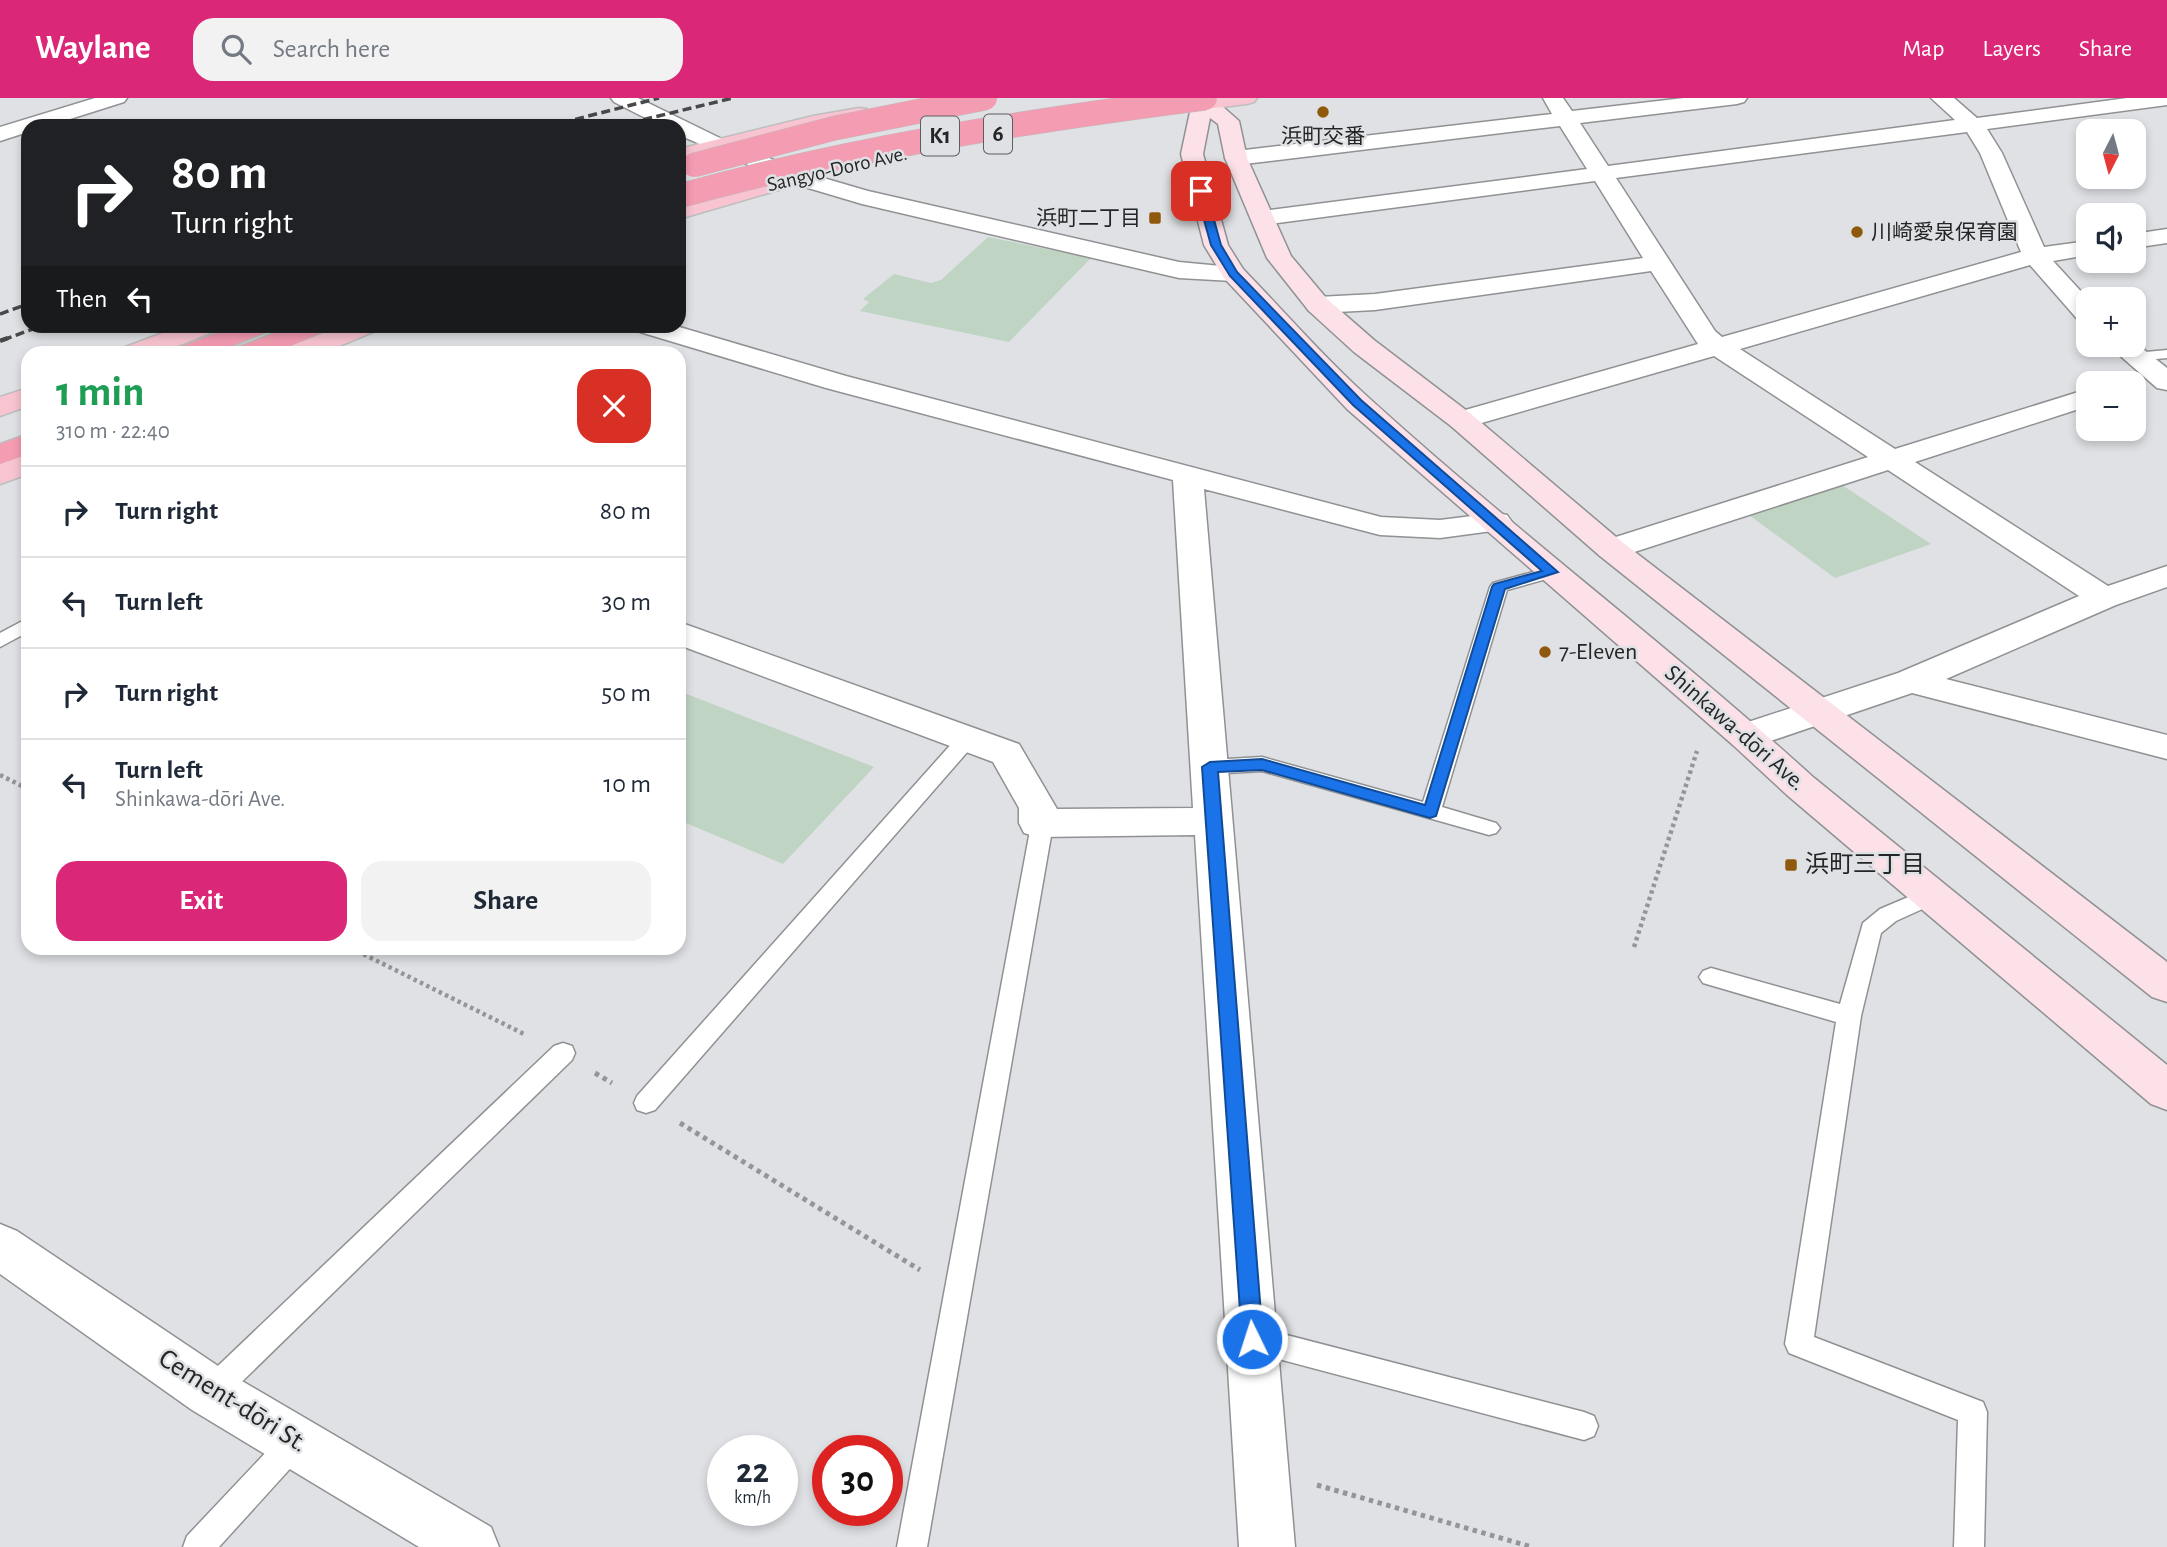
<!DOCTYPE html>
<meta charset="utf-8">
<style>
:root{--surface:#fff;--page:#f2f2f3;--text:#1f2937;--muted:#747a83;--line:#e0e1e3;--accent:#db2777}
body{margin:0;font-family:"Alegreya Sans","Noto Sans JP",sans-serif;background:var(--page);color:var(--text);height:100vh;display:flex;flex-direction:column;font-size:26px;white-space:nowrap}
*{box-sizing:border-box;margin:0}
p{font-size:23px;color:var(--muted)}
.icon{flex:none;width:38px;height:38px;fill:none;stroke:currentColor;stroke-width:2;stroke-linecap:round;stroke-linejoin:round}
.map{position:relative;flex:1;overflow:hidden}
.side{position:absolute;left:21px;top:248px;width:665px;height:609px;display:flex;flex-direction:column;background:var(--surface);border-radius:21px;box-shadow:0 4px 10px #0003}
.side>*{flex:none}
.top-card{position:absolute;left:21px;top:21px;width:665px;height:214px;border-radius:21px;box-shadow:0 4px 10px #0003;background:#202124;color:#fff;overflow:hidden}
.needle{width:46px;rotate:186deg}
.controls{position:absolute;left:2076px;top:21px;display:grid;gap:14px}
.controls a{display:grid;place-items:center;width:70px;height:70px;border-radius:14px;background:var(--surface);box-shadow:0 4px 10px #0003;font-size:35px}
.speed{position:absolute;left:707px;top:1337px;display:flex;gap:14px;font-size:35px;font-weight:700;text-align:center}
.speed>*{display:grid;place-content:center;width:91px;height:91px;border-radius:50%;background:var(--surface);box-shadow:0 4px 10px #0003;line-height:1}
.speed small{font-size:18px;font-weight:400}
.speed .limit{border:10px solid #d22;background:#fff;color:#111}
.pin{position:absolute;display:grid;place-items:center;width:60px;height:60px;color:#fff;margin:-30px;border-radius:14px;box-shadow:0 4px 10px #0006}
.me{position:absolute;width:77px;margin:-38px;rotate:356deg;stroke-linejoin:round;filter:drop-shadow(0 0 5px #0008)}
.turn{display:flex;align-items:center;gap:24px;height:147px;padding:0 35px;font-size:32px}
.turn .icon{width:91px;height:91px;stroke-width:2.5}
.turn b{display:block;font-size:49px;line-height:60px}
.then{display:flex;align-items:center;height:66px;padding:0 35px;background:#0003;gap:14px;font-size:26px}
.round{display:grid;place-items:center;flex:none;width:74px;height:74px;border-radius:21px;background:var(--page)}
.headline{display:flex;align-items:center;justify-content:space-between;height:119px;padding:0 35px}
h1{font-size:42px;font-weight:700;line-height:52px;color:#1e9e55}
.button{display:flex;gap:14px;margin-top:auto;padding:14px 35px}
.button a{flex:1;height:80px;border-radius:21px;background:var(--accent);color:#fff;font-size:28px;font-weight:700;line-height:80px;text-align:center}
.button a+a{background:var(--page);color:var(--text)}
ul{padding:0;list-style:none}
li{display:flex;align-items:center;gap:21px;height:91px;padding:0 35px;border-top:2px solid var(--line)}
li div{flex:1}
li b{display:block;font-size:26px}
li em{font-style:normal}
header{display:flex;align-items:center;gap:42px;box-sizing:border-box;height:98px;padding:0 35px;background:var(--accent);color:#fff}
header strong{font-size:33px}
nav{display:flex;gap:38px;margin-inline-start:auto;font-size:24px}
.search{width:490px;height:63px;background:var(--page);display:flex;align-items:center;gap:18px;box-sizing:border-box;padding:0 24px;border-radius:21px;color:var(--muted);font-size:26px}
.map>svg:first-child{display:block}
.green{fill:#bfd4c3}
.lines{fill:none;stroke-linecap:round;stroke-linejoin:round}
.service-casing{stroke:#8f9193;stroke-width:3}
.minor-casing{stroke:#8f9193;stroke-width:3}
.tertiary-casing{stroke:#8f9193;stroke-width:3}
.secondary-casing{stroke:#8f9193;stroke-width:3}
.primary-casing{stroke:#bdbebe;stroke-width:3}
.motorway-casing{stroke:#bdbebe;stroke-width:3}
.path-far1{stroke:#949598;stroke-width:4.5;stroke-dasharray:3.5 3.5;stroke-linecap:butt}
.path{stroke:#949598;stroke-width:5;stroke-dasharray:4.5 4.5;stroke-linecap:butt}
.service{fill:#fff;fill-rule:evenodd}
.minor{fill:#fff;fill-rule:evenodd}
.tertiary{fill:#fff;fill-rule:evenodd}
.secondary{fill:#fce1e8;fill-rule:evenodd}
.primary{fill:#f8c4d1;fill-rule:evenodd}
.motorway{fill:#f49cb2;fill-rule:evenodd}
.rail-far1{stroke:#47484a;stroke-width:3.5;stroke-dasharray:9 4.5;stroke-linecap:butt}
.rail{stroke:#47484a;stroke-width:4.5;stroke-dasharray:11 5;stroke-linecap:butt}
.motorway-bridge-casing{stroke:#bdbebe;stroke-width:25;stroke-linecap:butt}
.motorway-bridge{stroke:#f49cb2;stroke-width:24}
.route{fill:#1a73e8;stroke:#114b97;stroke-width:2}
.poi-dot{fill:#8f590d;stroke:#dfe1e4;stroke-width:2.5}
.labels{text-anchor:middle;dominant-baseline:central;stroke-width:5;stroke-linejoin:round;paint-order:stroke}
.far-poi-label{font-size:21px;fill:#242526;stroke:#dfe1e4}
.far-street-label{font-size:21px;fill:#242526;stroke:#dfe1e4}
.shield{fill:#dfe1e4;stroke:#5c5d5f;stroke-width:2}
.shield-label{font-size:23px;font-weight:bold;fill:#242526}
.poi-label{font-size:24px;fill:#242526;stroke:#dfe1e4;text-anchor:start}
.street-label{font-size:24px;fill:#242526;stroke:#dfe1e4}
.near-street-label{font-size:28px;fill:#242526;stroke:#dfe1e4}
</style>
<header>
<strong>Waylane</strong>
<div class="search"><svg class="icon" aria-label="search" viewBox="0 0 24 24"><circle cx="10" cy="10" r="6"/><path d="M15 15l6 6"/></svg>Search here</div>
<nav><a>Map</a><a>Layers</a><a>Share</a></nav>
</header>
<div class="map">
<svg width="2167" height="1449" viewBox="0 0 2167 1449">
<rect width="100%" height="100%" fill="#dfe1e4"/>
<path class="green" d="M988,139L1091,160L1009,244L860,213L869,204L863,201L894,176L931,185L941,182Z
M1842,387L1931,446L1835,480L1749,417Z
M679,593L874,669L783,766L679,722Z"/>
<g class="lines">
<defs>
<path id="service" d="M2167,252V260L2135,263L2128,259L2135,255Z
M1551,469L1557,470L1560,474L1557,478L1507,492L1442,709L1496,725L1500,730L1496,735L1489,737L1262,673L1210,676L1203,674L1200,669L1203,664L1210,662L1262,659L1423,704L1490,489L1493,485Z
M28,520V534L0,549V535Z
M969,632L976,634L979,639L976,644L655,1012L646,1015L637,1012L634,1005L637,998L962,634Z
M1038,718L1045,720L1051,738L927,1449H897L1029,738L1027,725L1031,720Z
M1932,789L1940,791L1943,797L1940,803L1896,823L1881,835L1861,918L1814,1239L1983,1304L1987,1314L1984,1449H1954L1958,1322L1789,1255L1785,1246L1836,924L1703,885L1699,879L1703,873L1711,870L1840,906L1863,825L1880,811Z
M563,945L572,948L575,955L572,962L221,1304L211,1308L201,1304L197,1294L201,1284L554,948Z
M1252,1228L1584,1314L1594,1318L1598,1328L1594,1338L1584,1342L1252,1254L1242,1250L1238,1241L1242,1232Z
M296,1329L306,1333L311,1343L306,1353L219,1449H183L187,1438L286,1333Z"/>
<path id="minor" d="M1543,0H1563L1572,13L1684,0H1747L1744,4L1737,6L1580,25L1608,68L1955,22L1931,0H1954L1977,20L2127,0H2167V7L1987,31L2002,55L2044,149L2088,143V157L2053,163L2088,201V225L2079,223L2030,167L1740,251L1895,351L2088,291V308L1915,364L2108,488L2167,468V489L2116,507L1946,581L2167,637V661L1912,595L1759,647L1746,650L1733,647L1728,638L1733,629L1898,575L2079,498L1888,372L1622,458L1611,461L1600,458L1595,451L1600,444L1868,359L1714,258L1471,328L1461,331L1451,328L1447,322L1451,316L1698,246L1651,173L1375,212L1318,215L1309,213L1305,207L1309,201L1318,199L1375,196L1643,160L1595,83L1263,127L1255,125L1251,120L1255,115L1263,113L1587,71L1560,28L1236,67L1228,65L1225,60L1228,55L1236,53L1552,16ZM1967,34L1980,55L2021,154L1722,239L1715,233L1616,80Z
M796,72L868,93L1179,164L1242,170L1246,175L1242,180L1233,183L1179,180L862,106L788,84L785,79L788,74Z
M2167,131V145L2133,150V136Z
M636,228H676L846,278L1381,419L1440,422L1496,415L1507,417L1512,424L1507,431L1440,440L1380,437L1204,391L1295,1449H1239L1195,737L1038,739L1024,735L1019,725V710L993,664L679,547V524L1019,646L1057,711L1193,710L1173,382L826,290L640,234Z
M2133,243L2167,270V292L2157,290L2108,247H2133Z"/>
<path id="tertiary" d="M95,0H127L124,4L48,28H28V34L0,43V29Z
M611,0H638L726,43L804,74L807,79L804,84H788L679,37V28H661L614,4Z
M0,1126L17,1133L230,1276L491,1429L499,1449H419L192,1312L0,1176Z"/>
<path id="secondary" d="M1193,0H1213L1239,23L1247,60L1291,158L1327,201L1374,242L1471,316L1622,444L2167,864V904L2152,899L1600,458L1451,328L1354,254L1309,213L1267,160L1225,60L1218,26L1210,20L1203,56L1228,147L1243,171C1285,214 1324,260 1369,300C1513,431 1669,548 1813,679L2167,967V1012L2151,1006L1787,697L1733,647L1347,311L1224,180L1204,147L1181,56Z"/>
<path id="primary" d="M1194,0H1257L1254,4L1247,6L1163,16L1156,14L1152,10L1156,6Z
M859,10L867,11L870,16L867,21L814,30L679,65V51L813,18Z
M805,70L813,72L816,77L813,82L679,121V107Z
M181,228H216L212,234L158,256H120L123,250Z
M342,228H377L373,234L320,256H282L285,250Z
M28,290V308L0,318V299Z
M28,356V376L0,386V366Z"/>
<path id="motorway" d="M235,228H270L266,234L212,256H174L177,250Z
M292,228H327L323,234L271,256H233L236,250Z
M28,336V356L0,366V346Z"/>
</defs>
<use href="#service" class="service-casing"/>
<use href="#minor" class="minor-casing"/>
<use href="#tertiary" class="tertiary-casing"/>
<use href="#secondary" class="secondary-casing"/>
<use href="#primary" class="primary-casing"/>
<use href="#motorway" class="motorway-casing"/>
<path class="path-far1" d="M0,677L28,691
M1634,849L1697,653
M351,850L526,937"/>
<path class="path" d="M595,975L612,985
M680,1025L920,1172
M1317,1387L1532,1449"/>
<use href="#service" class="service"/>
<use href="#minor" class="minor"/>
<use href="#tertiary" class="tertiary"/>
<use href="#secondary" class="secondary"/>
<use href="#primary" class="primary"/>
<use href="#motorway" class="motorway"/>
<path class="rail-far1" d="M549,28L659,0
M617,28L733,0
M0,216L28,206
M3,242L41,228"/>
<path class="rail" d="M0,243L8,240"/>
<defs>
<path id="motorway-bridge" d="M694,67L835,30L985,0
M679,98C852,50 1027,23 1205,0"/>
</defs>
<use href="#motorway-bridge" class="motorway-bridge-casing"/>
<use href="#motorway-bridge" class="motorway-bridge"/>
</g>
<path class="route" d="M1201,90L1206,93L1221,147L1237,174L1361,302L1558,474L1505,491L1436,718L1430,720L1262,672L1218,674L1263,1241L1260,1248L1252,1251L1245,1248L1242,1241L1202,669L1210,664L1262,661L1425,707L1492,489L1494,486L1542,473L1353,307L1230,178L1211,147L1196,93Z"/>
<g class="poi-dot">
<circle cx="1323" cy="14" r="7"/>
<rect x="1148" y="113" width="14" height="14" rx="3.5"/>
<circle cx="1857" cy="134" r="7"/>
<circle cx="1545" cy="554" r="7"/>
<rect x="1784" y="760" width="14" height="14" rx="3.5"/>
</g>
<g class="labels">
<g class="far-poi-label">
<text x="1323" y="38">浜町交番</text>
<text x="1141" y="120" text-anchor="end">浜町二丁目</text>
<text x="1871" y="134" text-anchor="start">川崎愛泉保育園</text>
</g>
<g class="far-street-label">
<text transform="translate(837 71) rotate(-13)">Sangyo-Doro Ave.</text>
</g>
<g class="shield">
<rect x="984" y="16.5" width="28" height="39" rx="5"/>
<rect x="921" y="18.5" width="38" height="39" rx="5"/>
</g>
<g class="shield-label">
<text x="998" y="36">6</text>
<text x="940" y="38">K1</text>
</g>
<g class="poi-label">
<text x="1559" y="554">7-Eleven</text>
<text x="1805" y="767">浜町三丁目</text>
</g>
<g class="street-label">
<text transform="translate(1735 630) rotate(41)">Shinkawa-dōri Ave.</text>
</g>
<g class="near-street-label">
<text transform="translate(233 1303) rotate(32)">Cement-dōri St.</text>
</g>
</g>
</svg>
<div class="controls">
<a><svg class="needle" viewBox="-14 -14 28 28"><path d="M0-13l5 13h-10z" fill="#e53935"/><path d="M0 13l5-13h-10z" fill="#747a83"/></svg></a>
<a><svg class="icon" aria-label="sound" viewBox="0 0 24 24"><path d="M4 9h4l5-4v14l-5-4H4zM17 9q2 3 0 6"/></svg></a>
<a>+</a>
<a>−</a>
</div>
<div class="speed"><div>22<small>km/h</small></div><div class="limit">30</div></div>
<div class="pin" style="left:1201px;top:93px;background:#d93025"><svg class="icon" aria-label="arrive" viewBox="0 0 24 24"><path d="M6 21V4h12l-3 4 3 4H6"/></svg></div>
<svg class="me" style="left:1252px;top:1241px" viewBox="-20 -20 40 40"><circle r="17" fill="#1a73e8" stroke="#fff" stroke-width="3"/><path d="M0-11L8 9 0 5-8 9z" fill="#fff"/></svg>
<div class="top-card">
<div class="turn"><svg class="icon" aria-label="right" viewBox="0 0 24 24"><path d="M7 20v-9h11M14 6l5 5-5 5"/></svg><div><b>80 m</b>Turn right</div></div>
<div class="then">Then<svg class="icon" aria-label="left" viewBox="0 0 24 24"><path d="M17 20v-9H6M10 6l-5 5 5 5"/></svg></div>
</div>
<section class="side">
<div class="headline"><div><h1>1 min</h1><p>310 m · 22:40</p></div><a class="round" style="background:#d93025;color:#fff"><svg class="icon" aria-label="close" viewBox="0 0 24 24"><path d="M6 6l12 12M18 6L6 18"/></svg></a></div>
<ul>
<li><svg class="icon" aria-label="right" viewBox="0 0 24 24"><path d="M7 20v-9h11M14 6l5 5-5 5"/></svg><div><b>Turn right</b></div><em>80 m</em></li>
<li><svg class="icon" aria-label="left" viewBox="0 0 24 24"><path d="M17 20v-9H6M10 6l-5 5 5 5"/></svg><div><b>Turn left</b></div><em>30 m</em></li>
<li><svg class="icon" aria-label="right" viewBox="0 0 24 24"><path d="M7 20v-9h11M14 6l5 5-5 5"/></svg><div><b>Turn right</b></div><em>50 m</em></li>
<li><svg class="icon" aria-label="left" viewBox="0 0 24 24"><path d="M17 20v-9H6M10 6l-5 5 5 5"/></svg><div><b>Turn left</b><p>Shinkawa-dōri Ave.</p></div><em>10 m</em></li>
</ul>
<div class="button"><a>Exit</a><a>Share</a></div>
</section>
</div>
